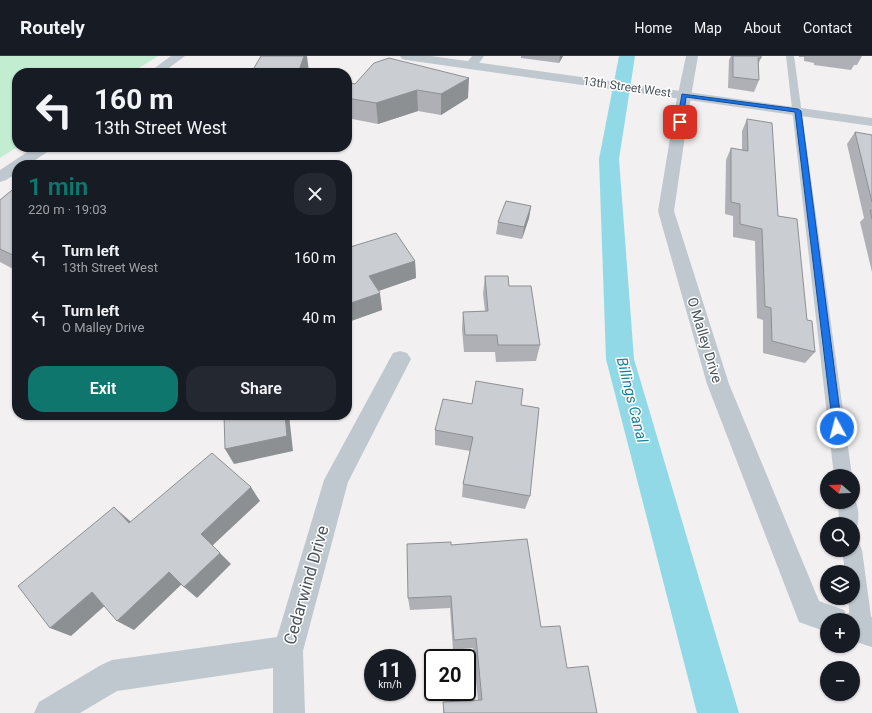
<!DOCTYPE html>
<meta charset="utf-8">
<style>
:root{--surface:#171b24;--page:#242831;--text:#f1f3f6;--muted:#9ea1a6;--line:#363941;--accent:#0f766e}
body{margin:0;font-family:Roboto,sans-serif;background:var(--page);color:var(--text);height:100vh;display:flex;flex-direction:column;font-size:15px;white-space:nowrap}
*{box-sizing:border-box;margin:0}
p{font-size:13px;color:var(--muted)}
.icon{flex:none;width:22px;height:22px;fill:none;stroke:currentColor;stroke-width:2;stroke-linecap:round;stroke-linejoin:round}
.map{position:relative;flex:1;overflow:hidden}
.side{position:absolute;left:12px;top:104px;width:340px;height:260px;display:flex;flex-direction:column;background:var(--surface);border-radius:16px;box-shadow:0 1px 3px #0004}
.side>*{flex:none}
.guide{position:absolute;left:12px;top:12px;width:340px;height:84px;border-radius:16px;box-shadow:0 1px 3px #0004;background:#171b24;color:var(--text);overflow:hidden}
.needle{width:26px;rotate:289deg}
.tools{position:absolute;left:820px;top:413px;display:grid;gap:8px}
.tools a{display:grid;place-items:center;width:40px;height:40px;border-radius:50%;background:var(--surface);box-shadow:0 1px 3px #0004;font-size:20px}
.speed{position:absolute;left:364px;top:593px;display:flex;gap:8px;font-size:20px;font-weight:700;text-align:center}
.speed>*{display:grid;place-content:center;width:52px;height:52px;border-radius:50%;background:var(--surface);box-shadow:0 1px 3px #0004;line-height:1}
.speed small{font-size:10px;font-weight:400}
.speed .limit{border:2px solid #111;border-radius:6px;background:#fff;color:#111}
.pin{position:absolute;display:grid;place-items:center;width:34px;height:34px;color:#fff;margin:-17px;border-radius:8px;box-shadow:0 2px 6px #0006}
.me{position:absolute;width:44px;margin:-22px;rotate:353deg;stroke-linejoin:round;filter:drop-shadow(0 0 3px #0008)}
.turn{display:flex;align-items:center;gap:14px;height:84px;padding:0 16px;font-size:18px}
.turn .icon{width:52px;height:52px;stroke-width:2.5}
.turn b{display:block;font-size:28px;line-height:34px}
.round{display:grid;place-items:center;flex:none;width:42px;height:42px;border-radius:16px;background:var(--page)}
.headline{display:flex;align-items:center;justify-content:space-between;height:68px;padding:0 16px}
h1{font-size:24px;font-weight:600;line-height:30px;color:var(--accent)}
.action{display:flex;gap:8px;margin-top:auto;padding:8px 16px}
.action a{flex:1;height:46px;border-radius:16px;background:var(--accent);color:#fff;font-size:16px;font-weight:600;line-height:46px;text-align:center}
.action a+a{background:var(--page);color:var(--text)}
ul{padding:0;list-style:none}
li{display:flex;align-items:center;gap:12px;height:60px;padding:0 16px}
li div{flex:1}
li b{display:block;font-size:15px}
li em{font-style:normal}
header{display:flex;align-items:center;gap:24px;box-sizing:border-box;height:56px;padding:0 20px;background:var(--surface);border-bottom:1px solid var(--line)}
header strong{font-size:19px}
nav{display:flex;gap:22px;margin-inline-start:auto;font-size:14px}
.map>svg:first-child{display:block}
.green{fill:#c2edd0}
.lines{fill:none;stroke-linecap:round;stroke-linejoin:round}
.canal{fill:#92d9e7;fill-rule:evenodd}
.service{fill:#bfc8ce;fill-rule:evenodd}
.minor{fill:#bfc8ce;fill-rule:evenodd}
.tertiary{fill:#bfc8ce;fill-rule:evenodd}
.wall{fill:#aeb0b5}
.shaded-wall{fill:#8d9093}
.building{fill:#cacdd2;stroke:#8d9093}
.route{fill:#1a73e8;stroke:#114b97}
.labels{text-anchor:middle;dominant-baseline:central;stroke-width:3;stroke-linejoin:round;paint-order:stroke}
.far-street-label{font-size:12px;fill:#49545c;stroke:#fff}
.street-label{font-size:14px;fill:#49545c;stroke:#fff}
.water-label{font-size:15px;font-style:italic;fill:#168094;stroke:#fff}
.near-street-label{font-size:17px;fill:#49545c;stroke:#fff}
</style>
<header>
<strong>Routely</strong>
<nav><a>Home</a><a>Map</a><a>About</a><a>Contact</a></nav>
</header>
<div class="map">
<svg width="872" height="657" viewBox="0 0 872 657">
<rect width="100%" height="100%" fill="#f2f0f0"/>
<path class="green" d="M0,0H158L131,17H17V91L0,102Z"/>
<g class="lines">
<path class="canal" d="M619,0H635L619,103L634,303L739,657H697L606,303L599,103Z"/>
<path class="service" d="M786,0H794L852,420H834Z
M853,440C859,449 860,465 856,474L853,476V468H839L838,446H853Z
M853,485L859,487L862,494L872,568V575L870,581L862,584L854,581L853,564H850L848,542H853V516H845L842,494H853Z"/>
<path class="minor" d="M472,0H484C479,7 476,14 467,12L465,9Z
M686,0H698L689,52L674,155L729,328L819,545L844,554L846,558L853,555L872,561V591L853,585V564H827V576L799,566L707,328L658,155L675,52Z
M400,295L407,297L411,303L348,426L303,595L305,657H273V612L117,635L80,657H34L39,646L101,609L112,604L277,581L324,424L393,297Z"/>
<path class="tertiary" d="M171,0H185L162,17H148Z
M400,0H431L872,62V70L406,4L402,3Z
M35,91H52L50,94L28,109H17V117L6,124L0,126V114Z"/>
</g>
<path class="wall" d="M521,0H563L559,7L521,2Z
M731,0H761V2L758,9L759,24L754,36L728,32L729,4Z
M799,0H862L857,9H854L851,14L814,9V7L804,5V1H799Z
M374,7L468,42L441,59L418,55L378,68L347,62V26L355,28Z
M747,63L778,160L807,264L815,296L805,307L763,297V264L757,262L755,185L733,181V160L725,158L726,104L731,92L742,94V75Z
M855,76L872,79V216L860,166L864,162L847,88Z
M17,130V215L0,206V144Z
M531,150L529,162L522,183L496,178L498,166Z
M347,192L415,205L416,222L379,235L382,254L351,265L347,257Z
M485,220L509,230L540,289L536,305L496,306L495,296H464L462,273L463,256L485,255L483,238Z
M472,348L521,349L530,440L525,453L462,441L463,428L470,395L435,389V374Z
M451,489L541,571L567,612L597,657H443V646L478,644L473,592L453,594L450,552L410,554L408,542Z"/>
<path class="shaded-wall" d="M304,0H307L309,16V17H298Z
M560,0H563L559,7Z
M469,22L468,42L441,59V38Z
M417,34L418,55L378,68L376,47Z
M531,150L529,162L522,183L524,171Z
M415,205L416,222L372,237L369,220Z
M380,237L382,254L351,265L348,248Z
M285,359H289L293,395L234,408L225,393Z
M251,431L260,445L212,490L201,478Z
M114,451L129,464L144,480L129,467Z
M220,497L231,508L197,542L184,531Z
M169,516L183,527L134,574L117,565Z
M92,536L109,546L71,580L50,572Z"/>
<path class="building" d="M261,0H304L298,17H251Z
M733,0H761V2H758L759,24L733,21Z
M389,2L469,22L441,38L417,34L376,47L347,42V26L355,28L374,7Z
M747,63L772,67L778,160L797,163L807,264L812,265L815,296L772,285L771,252L765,250L762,173L740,168V148L731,146V92L748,95Z
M855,76L872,79V146Z
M17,130V201L0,193V144Z
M506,145L531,150L524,171L498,166Z
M870,154L872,155V163Z
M396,177L415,205L369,220L380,237L348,248L347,246V192Z
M485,220H508L509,230H531L540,289H498L497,279H465L463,256L488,255Z
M476,325L523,333L521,349L539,352L530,440L463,428L473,381L435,374L443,343L472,348Z
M224,359H285L287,380L225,393Z
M212,397L251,431L201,478L220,497L184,531L169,516L117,565L92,536L50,572L18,530L114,451L129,467Z
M527,483L541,571L560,570L567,612L588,610L597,657H444L443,646L482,644L476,582L454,584L451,540L408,542L407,488L451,486V489Z"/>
<path class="route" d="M682,38L798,53L801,55L842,372L841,375H834L833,372L795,56L686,41L683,66L680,68L677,66Z"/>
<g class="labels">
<g class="far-street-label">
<text transform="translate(627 31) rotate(8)">13th Street West</text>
</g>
<g class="street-label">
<text transform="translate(705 284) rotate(73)">O Malley Drive</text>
</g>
<g class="water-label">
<text transform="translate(632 344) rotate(76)">Billings Canal</text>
</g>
<g class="near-street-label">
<text transform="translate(306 529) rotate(-74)">Cedarwind Drive</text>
</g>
</g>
</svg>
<div class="tools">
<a><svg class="needle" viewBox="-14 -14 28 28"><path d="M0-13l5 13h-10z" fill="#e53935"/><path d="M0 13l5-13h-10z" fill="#9ea1a6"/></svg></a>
<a><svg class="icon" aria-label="search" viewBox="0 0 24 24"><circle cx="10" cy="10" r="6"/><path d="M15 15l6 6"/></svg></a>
<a><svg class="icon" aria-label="layers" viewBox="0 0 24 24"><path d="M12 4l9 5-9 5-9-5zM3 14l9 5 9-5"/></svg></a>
<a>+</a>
<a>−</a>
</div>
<div class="speed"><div>11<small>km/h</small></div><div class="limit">20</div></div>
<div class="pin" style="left:680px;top:66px;background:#d93025"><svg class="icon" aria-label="arrive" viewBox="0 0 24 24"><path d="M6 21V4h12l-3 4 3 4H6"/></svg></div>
<svg class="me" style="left:837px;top:372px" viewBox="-20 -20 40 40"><circle r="17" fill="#1a73e8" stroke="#fff" stroke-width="3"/><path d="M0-11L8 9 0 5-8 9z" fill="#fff"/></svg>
<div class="guide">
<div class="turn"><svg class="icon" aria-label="left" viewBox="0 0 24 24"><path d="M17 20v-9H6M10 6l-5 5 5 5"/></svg><div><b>160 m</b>13th Street West</div></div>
</div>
<section class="side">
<div class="headline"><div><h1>1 min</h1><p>220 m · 19:03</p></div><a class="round"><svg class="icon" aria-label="close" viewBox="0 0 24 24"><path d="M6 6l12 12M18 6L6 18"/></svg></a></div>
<ul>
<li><svg class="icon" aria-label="left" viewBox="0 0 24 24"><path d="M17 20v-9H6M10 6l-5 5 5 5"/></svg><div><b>Turn left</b><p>13th Street West</p></div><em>160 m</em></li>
<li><svg class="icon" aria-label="left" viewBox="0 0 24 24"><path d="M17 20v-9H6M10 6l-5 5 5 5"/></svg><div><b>Turn left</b><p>O Malley Drive</p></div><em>40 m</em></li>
</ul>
<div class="action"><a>Exit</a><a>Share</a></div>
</section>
</div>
